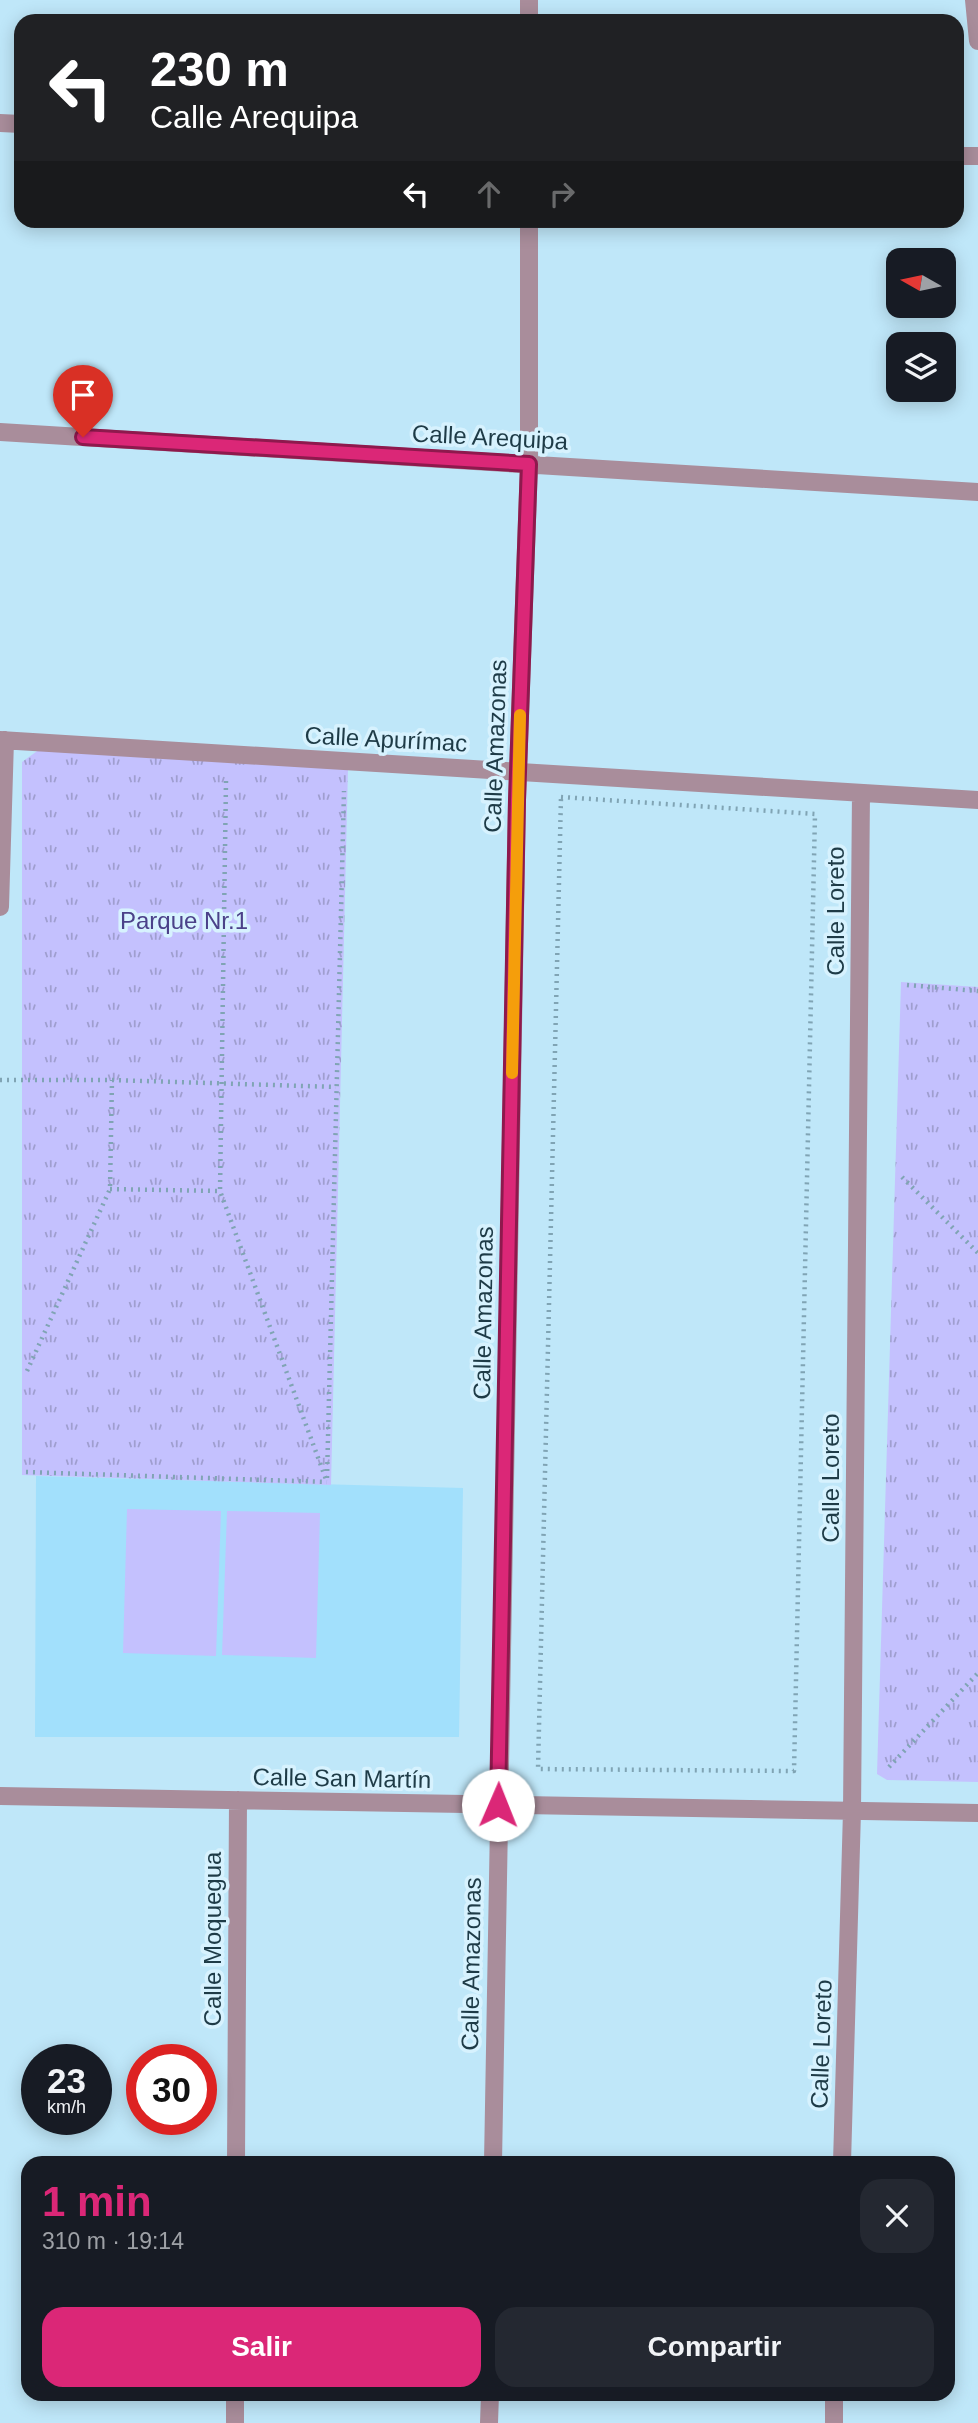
<!DOCTYPE html>
<html lang="es">
<meta charset="utf-8">
<style>
:root{--surface:#171b24;--page:#242831;--text:#f1f3f6;--muted:#9ea1a6;--accent:#db2777}
body{margin:0;font-family:Arial,sans-serif;background:var(--page);color:var(--text);height:100vh;display:flex;flex-direction:column;font-size:26px;white-space:nowrap}
*{box-sizing:border-box;margin:0}
p{font-size:23px;color:var(--muted)}
.icon{flex:none;width:38px;height:38px;fill:none;stroke:currentColor;stroke-width:2;stroke-linecap:round;stroke-linejoin:round}
.map{position:relative;flex:1;overflow:hidden}
.sheet{position:absolute;left:21px;top:2156px;width:934px;height:245px;display:flex;flex-direction:column;background:var(--surface);border-radius:21px;box-shadow:0 4px 18px #0003}
.sheet>*{flex:none}
.banner{position:absolute;left:14px;top:14px;width:950px;height:214px;border-radius:21px;box-shadow:0 4px 18px #0003;background:#202124;color:#fff;overflow:hidden}
.needle{width:46px;rotate:279deg}
.buttons{position:absolute;left:886px;top:248px;display:grid;gap:14px}
.buttons a{display:grid;place-items:center;width:70px;height:70px;border-radius:14px;background:var(--surface);box-shadow:0 4px 18px #0003;font-size:35px}
.speed{position:absolute;left:21px;top:2044px;display:flex;gap:14px;font-size:35px;font-weight:700;text-align:center}
.speed>*{display:grid;place-content:center;width:91px;height:91px;border-radius:50%;background:var(--surface);box-shadow:0 4px 18px #0003;line-height:1}
.speed small{font-size:18px;font-weight:400}
.speed .limit{border:10px solid #d22;background:#fff;color:#111}
.pin{position:absolute;display:grid;place-items:center;width:60px;height:60px;color:#fff;margin:-72px -30px;border-radius:50% 50% 50% 0;rotate:-45deg;box-shadow:0 0 7px #0007}
.pin .icon{rotate:45deg}
.me{position:absolute;width:77px;margin:-38px;rotate:1deg;stroke-linejoin:round;filter:drop-shadow(0 0 5px #0008)}
.turn{display:flex;align-items:center;gap:24px;height:147px;padding:0 21px;font-size:32px}
.turn .icon{width:91px;height:91px;stroke-width:2.5}
.turn b{display:block;font-size:49px;line-height:60px}
.lanes{display:flex;align-items:center;height:66px;padding:0 21px;background:#0003;justify-content:center;gap:35px;direction:ltr}
.lanes .off{opacity:.35}
.round{display:grid;place-items:center;flex:none;width:74px;height:74px;border-radius:21px;background:var(--page)}
.overview{display:flex;align-items:center;justify-content:space-between;height:119px;padding:0 21px}
h1{font-size:42px;font-weight:700;line-height:52px;color:var(--accent)}
.cta{display:flex;gap:14px;margin-top:auto;padding:14px 21px}
.cta a{flex:1;height:80px;border-radius:21px;background:var(--accent);color:#fff;font-size:28px;font-weight:700;line-height:80px;text-align:center}
.cta a+a{background:var(--page);color:var(--text)}
.map>svg:first-child{display:block}
.built{fill:#a2e0fc}
.grass{fill:#c4c1fe}
.park{fill:url(#park-tufts)}
.lines{fill:none;stroke-linecap:round;stroke-linejoin:round}
.path{stroke:#80a4b4;stroke-width:4.5;stroke-dasharray:2 5;stroke-linecap:butt}
.minor{stroke:#a98d9b;stroke-width:18}
.route-casing{stroke:#8e194d;stroke-width:18}
.route{stroke:#db2777;stroke-width:12}
.slow{stroke:#f59e0b;stroke-width:12}
.labels{text-anchor:middle;dominant-baseline:central;stroke-width:7;stroke-linejoin:round;paint-order:stroke}
.street-label{font-size:24px;fill:#1e3b47;stroke:#d7f2fe}
.park-label{font-size:24px;fill:#4b4189;stroke:#d7f2fe}
</style>
<div class="map">
<svg width="978" height="2423" viewBox="0 0 978 2423">
<defs>
<pattern id="park-tufts" width="24" height="20" patternUnits="userSpaceOnUse" patternTransform="scale(1.75)"><rect width="24" height="20" fill="#c4c1fe"/><path d="M3 7l-1-3M5 7V3M7 7l1-3M15 17l-1-3M17 17v-4M19 17l1-3" fill="none" stroke="#9f9ecf"/></pattern>
</defs>
<rect width="100%" height="100%" fill="#bfe7f9"/>
<path class="built" d="M36,1476L463,1488L459,1737H35Z"/>
<path class="grass" d="M127,1509L221,1511L216,1656L123,1653Z
M227,1511L320,1513L316,1658L222,1655Z"/>
<path class="park" d="M40,749L348,768L331,1485L22,1475V762Z
M901,982L978,987V1782L887,1780L877,1774Z"/>
<g class="lines">
<path class="path" d="M226,781L220,1191L327,1482
M561,797L815,814L794,1771L538,1769Z
M907,985L978,991
M0,1080H112L336,1087
M902,1177L978,1253
M110,1189L220,1191
M27,1371L110,1189L112,1080
M26,1472L327,1482
M327,1478L344,791
M889,1767L978,1673"/>
<path class="minor" d="M974,0L978,41
M529,21V0
M0,123L21,124
M957,156H978
M0,432L978,492
M0,740L978,800
M0,907L5,740
M0,1796L978,1813
M236,2163L238,1800
M493,2163L517,800L529,464V220
M842,2163L852,1811L861,793
M235,2423V2394
M489,2423L490,2394
M834,2423V2394"/>
</g>
<g class="lines">
<defs>
<path id="route" d="M83,437L529,464L517,800L498,1805"/>
</defs>
<use href="#route" class="route-casing"/>
<use href="#route" class="route"/>
<path class="slow" d="M512,1073L520,715"/>
</g>
<g class="labels">
<g class="street-label">
<text transform="translate(490 437) rotate(3)">Calle Arequipa</text>
<text transform="translate(386 739) rotate(3)">Calle Apurímac</text>
<text transform="translate(495 746) rotate(-88)">Calle Amazonas</text>
<text transform="translate(835 911) rotate(-90)">Calle Loreto</text>
<text transform="translate(483 1313) rotate(-89)">Calle Amazonas</text>
<text transform="translate(830 1478) rotate(-90)">Calle Loreto</text>
<text transform="translate(342 1778) rotate(1)">Calle San Martín</text>
<text transform="translate(212 1939) rotate(-90)">Calle Moquegua</text>
<text transform="translate(471 1964) rotate(-89)">Calle Amazonas</text>
<text transform="translate(821 2044) rotate(-88)">Calle Loreto</text>
</g>
<g class="park-label">
<text x="184" y="920">Parque Nr.1</text>
</g>
</g>
</svg>
<div class="buttons">
<a><svg class="needle" viewBox="-14 -14 28 28"><path d="M0-13l5 13h-10z" fill="#e53935"/><path d="M0 13l5-13h-10z" fill="#9ea1a6"/></svg></a>
<a><svg class="icon" aria-label="layers" viewBox="0 0 24 24"><path d="M12 4l9 5-9 5-9-5zM3 14l9 5 9-5"/></svg></a>
</div>
<div class="speed"><div>23<small>km/h</small></div><div class="limit">30</div></div>
<div class="pin" style="left:83px;top:437px;background:#d93025"><svg class="icon" aria-label="arrive" viewBox="0 0 24 24"><path d="M6 21V4h12l-3 4 3 4H6"/></svg></div>
<svg class="me" style="left:498px;top:1805px" viewBox="-20 -20 40 40"><circle r="19" fill="#fff"/><path d="M0-13L10 11 0 6-10 11z" fill="#db2777"/></svg>
<div class="banner">
<div class="turn"><svg class="icon" aria-label="left" viewBox="0 0 24 24"><path d="M17 20v-9H6M10 6l-5 5 5 5"/></svg><div><b>230 m</b>Calle Arequipa</div></div>
<div class="lanes"><svg class="icon" aria-label="left" viewBox="0 0 24 24"><path d="M17 20v-9H6M10 6l-5 5 5 5"/></svg><svg class="icon off" aria-label="ahead" viewBox="0 0 24 24"><path d="M12 20V5M6 11l6-6 6 6"/></svg><svg class="icon off" aria-label="right" viewBox="0 0 24 24"><path d="M7 20v-9h11M14 6l5 5-5 5"/></svg></div>
</div>
<section class="sheet">
<div class="overview"><div><h1>1 min</h1><p>310 m · 19:14</p></div><a class="round"><svg class="icon" aria-label="close" viewBox="0 0 24 24"><path d="M6 6l12 12M18 6L6 18"/></svg></a></div>
<div class="cta"><a>Salir</a><a>Compartir</a></div>
</section>
</div>
